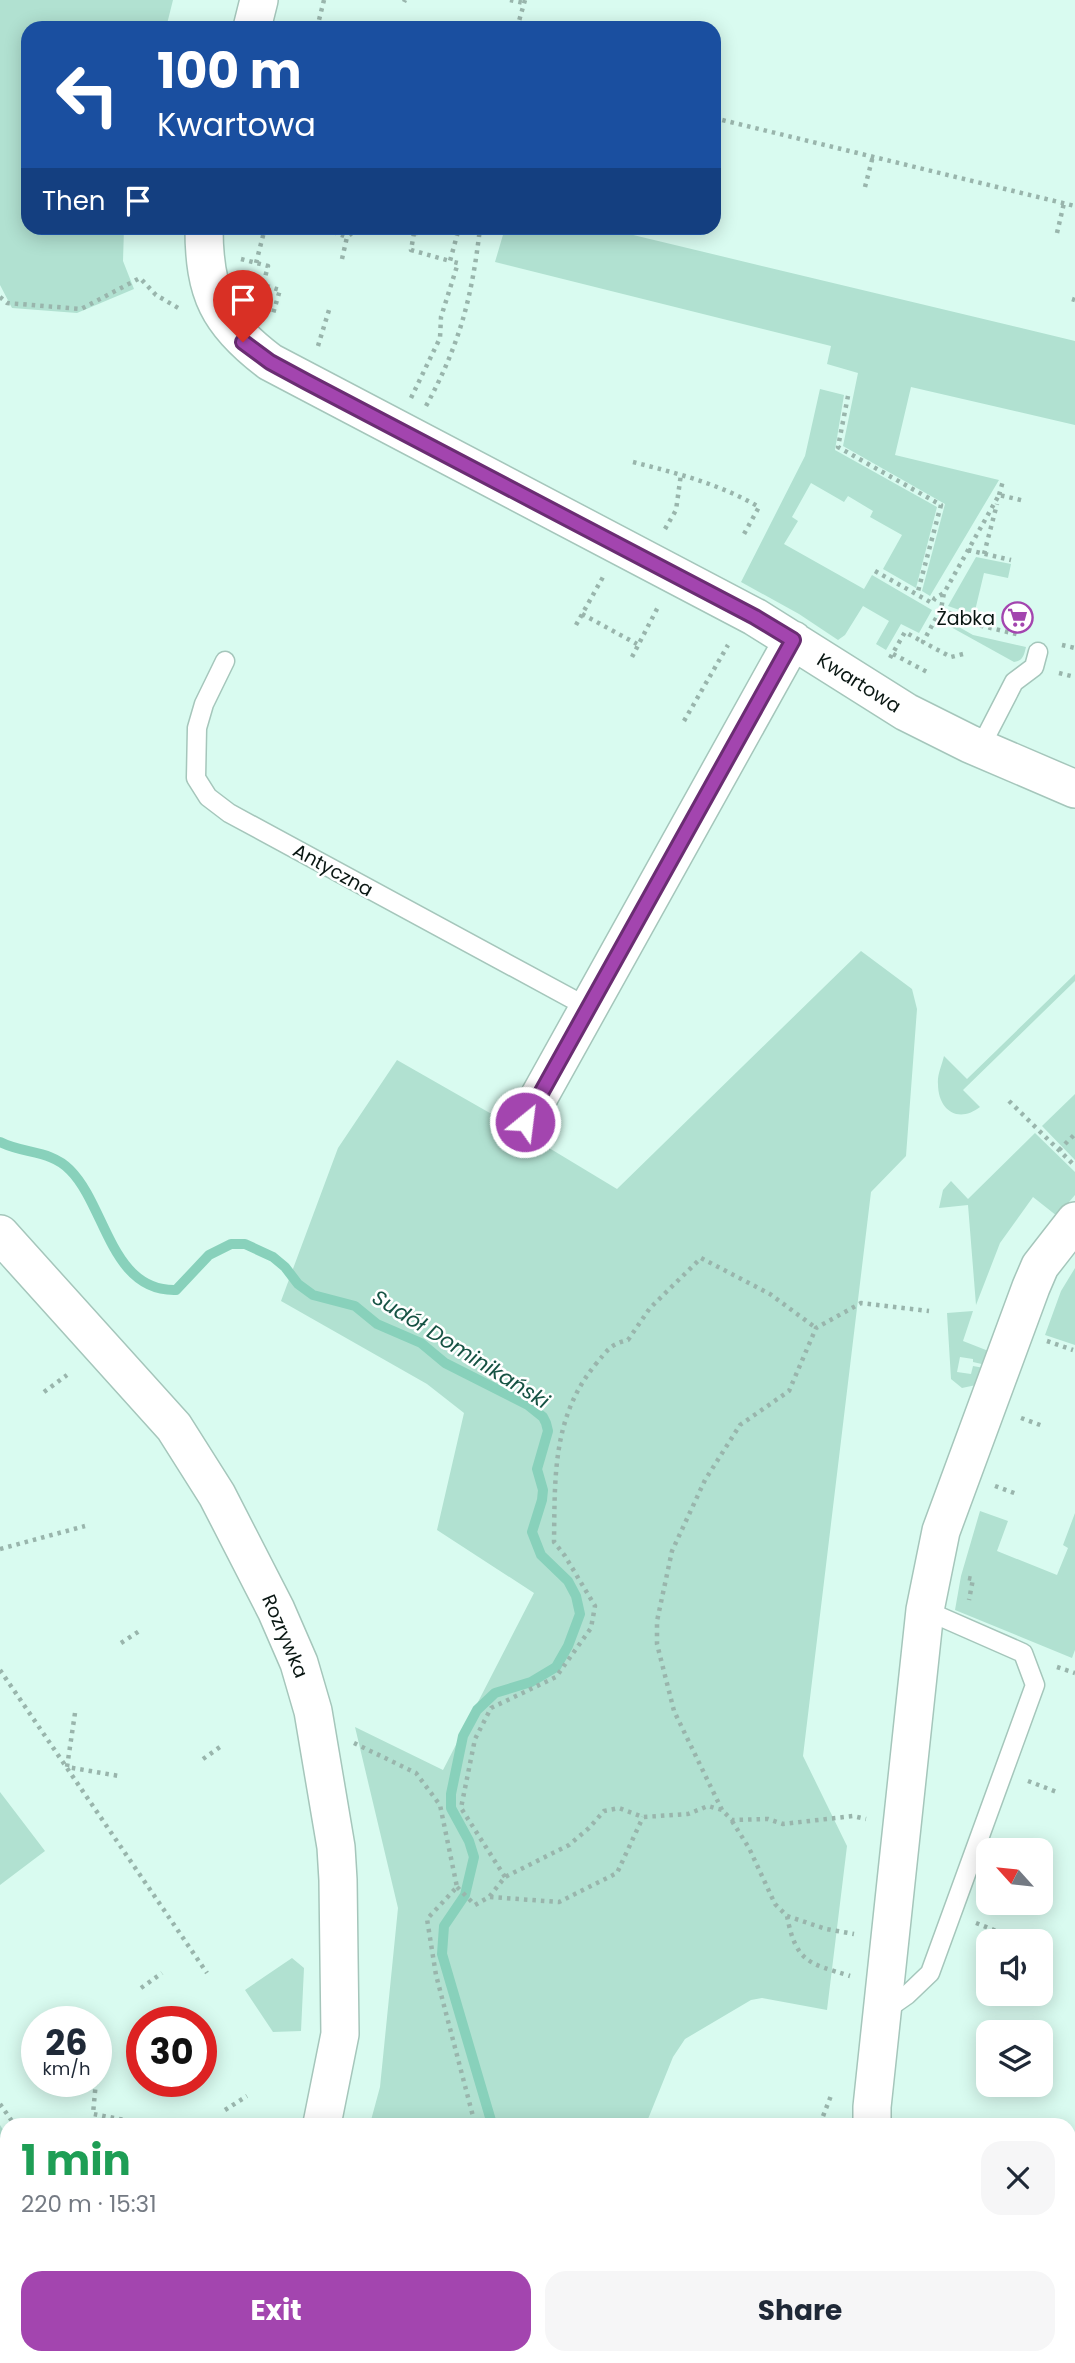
<!DOCTYPE html>
<meta charset="utf-8">
<style>
:root{--surface:#fff;--page:#f6f6f7;--text:#1f2937;--muted:#747a83;--accent:#a345af}
body{margin:0;font-family:Poppins,sans-serif;background:var(--page);color:var(--text);height:100vh;display:flex;flex-direction:column;font-size:26px;white-space:nowrap}
*{box-sizing:border-box;margin:0}
p{font-size:23px;color:var(--muted)}
.icon{flex:none;width:38px;height:38px;fill:none;stroke:currentColor;stroke-width:2;stroke-linecap:round;stroke-linejoin:round}
.map{position:relative;flex:1;overflow:hidden}
.drawer{position:absolute;left:0px;top:2118px;width:1076px;height:247px;display:flex;flex-direction:column;background:var(--surface);border-radius:21px 21px 0 0;box-shadow:0 4px 18px #0003}
.drawer>*{flex:none}
.banner{position:absolute;left:21px;top:21px;width:700px;height:214px;border-radius:21px;box-shadow:0 4px 18px #0003;background:#1a4fa0;color:#fff;overflow:hidden}
.needle{width:46px;rotate:297deg}
.tools{position:absolute;left:976px;top:1838px;display:grid;gap:14px}
.tools a{display:grid;place-items:center;width:77px;height:77px;border-radius:14px;background:var(--surface);box-shadow:0 4px 18px #0003;font-size:35px}
.speed{position:absolute;left:21px;top:2006px;display:flex;gap:14px;font-size:35px;font-weight:700;text-align:center}
.speed>*{display:grid;place-content:center;width:91px;height:91px;border-radius:50%;background:var(--surface);box-shadow:0 4px 18px #0003;line-height:1}
.speed small{font-size:18px;font-weight:400}
.speed .limit{border:10px solid #d22;background:#fff;color:#111}
.pin{position:absolute;display:grid;place-items:center;width:60px;height:60px;color:#fff;margin:-72px -30px;border-radius:50% 50% 50% 0;rotate:-45deg;box-shadow:0 0 7px #0007}
.pin .icon{rotate:45deg}
.me{position:absolute;width:77px;margin:-38px;rotate:29deg;stroke-linejoin:round;filter:drop-shadow(0 0 5px #0008)}
.turn{display:flex;align-items:center;gap:24px;height:147px;padding:0 21px;font-size:32px}
.turn .icon{width:91px;height:91px;stroke-width:2.5}
.turn b{display:block;font-size:49px;line-height:60px}
.then{display:flex;align-items:center;height:66px;padding:0 21px;background:#0003;gap:14px;font-size:26px}
.round{display:grid;place-items:center;flex:none;width:74px;height:74px;border-radius:21px;background:var(--page)}
.headline{display:flex;align-items:center;justify-content:space-between;height:119px;padding:0 21px}
h1{font-size:42px;font-weight:700;line-height:52px;color:#1e9e55}
.action{display:flex;gap:14px;margin-top:auto;padding:14px 21px}
.action a{flex:1;height:80px;border-radius:21px;background:var(--accent);color:#fff;font-size:28px;font-weight:700;line-height:80px;text-align:center}
.action a+a{background:var(--page);color:var(--text)}
.map>svg:first-child{display:block}
.green{fill:#b1e1d1}
.lines{fill:none;stroke-linecap:round;stroke-linejoin:round}
.stream{stroke:#88d1bb;stroke-width:10}
.lane-casing{stroke:#a5c6bb;stroke-width:21}
.street-casing{stroke:#a5c6bb;stroke-width:40}
.secondary-casing{stroke:#a5c6bb;stroke-width:42}
.path{stroke:#99b5ac;stroke-width:4.5;stroke-dasharray:3.5 5;stroke-linecap:butt}
.lane{stroke:#fff;stroke-width:18}
.street{stroke:#fff;stroke-width:37}
.secondary{stroke:#fff;stroke-width:38}
.route-casing{stroke:#6a2d72;stroke-width:18}
.route{stroke:#a345af;stroke-width:12}
.labels{text-anchor:middle;dominant-baseline:central;stroke-width:5;stroke-linejoin:round;paint-order:stroke}
.poi-label{font-size:19px;fill:#091612;stroke:#fff;text-anchor:end}
.street-label{font-size:19px;fill:#091612;stroke:#fff}
.water-label{font-size:21px;font-style:italic;fill:#165344;stroke:#fff}
</style>
<div class="map">
<svg width="1075" height="2363" viewBox="0 0 1075 2363">
<rect width="100%" height="100%" fill="#d9fbf0"/>
<path class="green" d="M0,0H173L166,28H28V228H124L123,261L134,289L77,313L12,308L0,285Z
M505,228H604L1075,341V425L911,387L895,455L999,480L930,596L922,591L945,504L843,446L858,373L827,364L831,346L495,262Z
M820,389L844,395L835,450L937,507L916,588L883,569L902,535L870,517L873,511L848,496L844,502L811,483L792,517L798,521L784,544L864,589L872,575L932,610L919,633L901,624L886,650L876,644L889,621L863,606L845,635L838,640L799,614L741,582L805,456Z
M976,557L1011,564L1008,578L984,573L974,615L948,606Z
M943,618L973,635L1026,647C1024,655 1023,661 1014,662L940,621Z
M861,951L912,989L917,1009L906,1156L871,1192L803,1756L847,1846L827,2010L762,1998L751,2000L685,2039L673,2057L646,2124H370L380,2087L398,1908L355,1727L443,1770L534,1593L437,1530L464,1413L427,1384L281,1301L338,1148L397,1060L511,1125L617,1189Z
M1075,974V981L963,1090L980,1107C958,1124 938,1110 938,1084C937,1075 942,1065 944,1056L967,1079Z
M1075,1094V1160L1042,1126Z
M1035,1133L1075,1172V1195L1057,1216L1033,1197L1000,1243L976,1305L968,1205L939,1208L943,1190L951,1181L968,1199Z
M1075,1268V1345L1045,1335L1061,1291Z
M973,1311L963,1341L991,1352L986,1365L973,1362V1359L960,1357L957,1372L971,1374L973,1366L984,1368L976,1385L962,1388L951,1379L947,1313Z
M980,1511L1008,1521L997,1551L1057,1575L1068,1548L1063,1545L1075,1513V1650L1072,1658L955,1610L961,1576Z
M0,1792L45,1851L0,1885Z
M292,1958L304,1968L301,2031L273,2032L245,1990Z
M0,2125L7,2136V2162L0,2152Z
M0,2232L7,2242V2276L0,2266Z
M0,2308L7,2318V2357H35L39,2363H0Z
M327,2357H597L596,2363H330Z"/>
<g class="lines">
<path class="stream" d="M0,1142C23,1154 51,1150 70,1170C106,1206 111,1292 176,1290L209,1255L231,1244H245L273,1257L285,1267L298,1284L313,1295L355,1306L377,1324L421,1343L445,1363L528,1405L543,1417L546,1423L548,1431L537,1469L543,1490L542,1500L532,1532L541,1555L568,1581L576,1596L580,1614L568,1646L556,1667L531,1682L495,1693L477,1710L463,1736L451,1794V1808L469,1841L474,1857L465,1895L444,1926L442,1954L492,2124
M445,2363L448,2357"/>
<defs>
<path id="lane" d="M225,661L204,704L197,728L196,778L208,797L229,813L589,1008
M980,748L1014,682L1034,667L1038,652
M884,2011L907,1995L930,1973L1035,1685L1023,1653L925,1610"/>
<path id="street" d="M252,28L259,0
M204,228C204,293 218,323 270,362L755,617L906,712L970,744L1075,789
M525,1122L793,640
M0,1234L174,1427L217,1495L276,1610L299,1663L313,1711L336,1847L338,1880L340,2034L322,2124
M872,2124V2107L925,1610L941,1531L1031,1287L1040,1266L1075,1221
M1069,2220L1075,2222
M799,2363L801,2357"/>
<path id="secondary" d="M0,2192L7,2203
M115,2357L119,2363"/>
</defs>
<use href="#lane" class="lane-casing"/>
<use href="#street" class="street-casing"/>
<use href="#secondary" class="secondary-casing"/>
<path class="path" d="M510,0L524,3
M404,2L405,0
M317,28L324,0
M517,28L525,0
M714,118L1075,206
M865,187L873,156
M389,228C406,232 419,237 434,228
M325,229L347,237
M414,233L411,250L450,261
M1057,233L1064,203
M241,259L268,266L263,285L280,290L272,317
M342,259L347,237L358,228
M256,263L265,228
M250,292L263,285
M0,297L7,303L81,309L140,278L156,295L180,309
M1072,299L1075,300
M318,346L329,310
M848,396L838,447L941,505L917,595
M411,398L440,338L441,317L458,263L450,261L459,228
M426,406C460,344 472,297 480,228
M633,462C676,473 720,484 759,507L744,534
M999,495L1003,481
M665,529L676,510L681,474
M968,550L1011,560
M984,554L997,504
M875,571L932,603L935,598L944,593
M941,609L974,624L1020,635
M582,614L637,644
M576,625L603,577
M1062,645L1075,648
M893,654L929,673
M963,654L951,657L923,642L941,609L944,593L999,495L1025,501
M632,657L658,607
M890,658L905,632L923,642
M1059,673L1075,677
M684,721L728,645
M1009,1101L1075,1166
M1059,1150L1075,1134
M1047,1341L1073,1350
M44,1392L67,1375
M1021,1418L1043,1426
M995,1486L1017,1494
M0,1549L85,1526
M968,1578L973,1579L969,1600
M121,1643L141,1630
M1057,1667L1075,1673
M0,1670L207,1973
M75,1713L67,1767L119,1776
M354,1743L416,1773L440,1805L457,1887L427,1919L436,1975L475,2124
M203,1759L220,1747
M1028,1781L1057,1792
M722,1810L674,1711L657,1644V1621L672,1551L705,1480L740,1425L789,1391L816,1328L861,1303L929,1311
M732,1821L749,1848L775,1904L787,1916L826,1929L854,1934
M505,1877L461,1808L475,1739L491,1708L556,1677L591,1628L595,1606L565,1556L554,1542C555,1478 552,1418 595,1365C607,1351 610,1344 628,1340L650,1308L701,1258L770,1294L816,1328
M457,1887L475,1905L489,1897L505,1877L569,1845L589,1828L604,1811L619,1808L643,1817L688,1814L708,1806L722,1810L732,1820L768,1819L783,1824L853,1816L866,1819
M490,1897L559,1902L617,1873L643,1817
M787,1916C796,1963 809,1963 850,1976
M976,1923L1004,1934
M141,1988L162,1973
M96,2080L98,2062
M96,2081L93,2114L146,2124
M0,2104L14,2124
M225,2110L247,2096
M820,2124L832,2093
M1069,2277L1075,2261
M0,2288L7,2298
M50,2357L54,2363
M177,2357L181,2363
M292,2357L299,2358
M1058,2357L1071,2362
M1027,2360L1034,2363
M217,2363L229,2357
M410,2363L412,2357
M1037,2363L1039,2357"/>
<use href="#lane" class="lane"/>
<use href="#street" class="street"/>
<use href="#secondary" class="secondary"/>
</g>
<g class="lines">
<defs>
<path id="route" d="M243,342L270,362L307,382L755,617L793,640L525,1122"/>
</defs>
<use href="#route" class="route-casing"/>
<use href="#route" class="route"/>
</g>
<defs>
<symbol id="supermarket-ring" viewBox="-11 -11 22 22"><circle r="9.5" fill="#fff" stroke="#a345af" stroke-width="1.5"/><path d="M-6-5.5h2.5l.6 2H6L4.5 2H-2.5L-4.4-4H-6ZM-1.5 3.2a1.3 1.3 0 1 0 .1 0ZM3 3.2a1.3 1.3 0 1 0 .1 0Z" fill="#a345af"/></symbol>
</defs>
<g fill-rule="evenodd">
<use href="#supermarket-ring" x="1000" y="600" width="35" height="35"/>
</g>
<g class="labels">
<g class="poi-label">
<text x="995" y="618">Żabka</text>
</g>
<g class="street-label">
<text transform="translate(859 683) rotate(32)">Kwartowa</text>
<text transform="translate(333 870) rotate(29)">Antyczna</text>
<text transform="translate(285 1636) rotate(67)">Rozrywka</text>
</g>
<g class="water-label">
<text transform="translate(461 1349) rotate(32)">Sudół Dominikański</text>
</g>
</g>
</svg>
<div class="tools">
<a><svg class="needle" viewBox="-14 -14 28 28"><path d="M0-13l5 13h-10z" fill="#e53935"/><path d="M0 13l5-13h-10z" fill="#747a83"/></svg></a>
<a><svg class="icon" aria-label="sound" viewBox="0 0 24 24"><path d="M4 9h4l5-4v14l-5-4H4zM17 9q2 3 0 6"/></svg></a>
<a><svg class="icon" aria-label="layers" viewBox="0 0 24 24"><path d="M12 4l9 5-9 5-9-5zM3 14l9 5 9-5"/></svg></a>
</div>
<div class="speed"><div>26<small>km/h</small></div><div class="limit">30</div></div>
<div class="pin" style="left:243px;top:342px;background:#d93025"><svg class="icon" aria-label="arrive" viewBox="0 0 24 24"><path d="M6 21V4h12l-3 4 3 4H6"/></svg></div>
<svg class="me" style="left:525px;top:1122px" viewBox="-20 -20 40 40"><circle r="17" fill="#a345af" stroke="#fff" stroke-width="3"/><path d="M0-11L8 9 0 5-8 9z" fill="#fff"/></svg>
<div class="banner">
<div class="turn"><svg class="icon" aria-label="left" viewBox="0 0 24 24"><path d="M17 20v-9H6M10 6l-5 5 5 5"/></svg><div><b>100 m</b>Kwartowa</div></div>
<div class="then">Then<svg class="icon" aria-label="arrive" viewBox="0 0 24 24"><path d="M6 21V4h12l-3 4 3 4H6"/></svg></div>
</div>
<section class="drawer">
<div class="headline"><div><h1>1 min</h1><p>220 m · 15:31</p></div><a class="round"><svg class="icon" aria-label="close" viewBox="0 0 24 24"><path d="M6 6l12 12M18 6L6 18"/></svg></a></div>
<div class="action"><a>Exit</a><a>Share</a></div>
</section>
</div>
